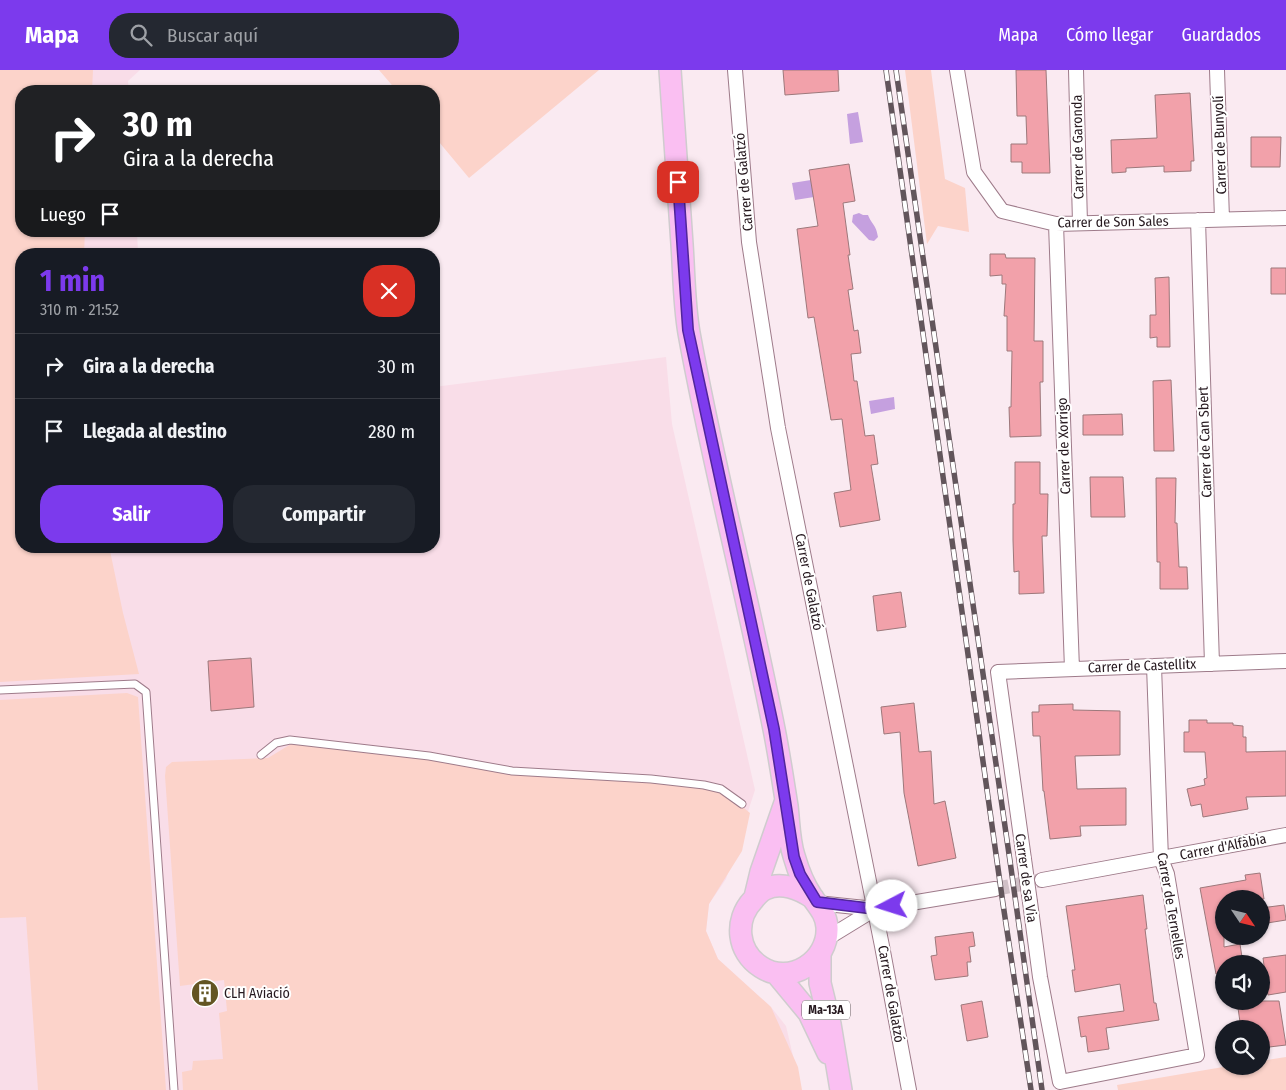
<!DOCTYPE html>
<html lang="es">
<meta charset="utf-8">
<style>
:root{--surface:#171b24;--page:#242831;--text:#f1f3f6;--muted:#9ea1a6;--line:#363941;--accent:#7c3aed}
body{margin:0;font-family:"Fira Sans Condensed",sans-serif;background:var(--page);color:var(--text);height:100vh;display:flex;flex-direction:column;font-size:19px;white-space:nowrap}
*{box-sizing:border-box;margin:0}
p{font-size:16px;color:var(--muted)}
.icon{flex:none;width:28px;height:28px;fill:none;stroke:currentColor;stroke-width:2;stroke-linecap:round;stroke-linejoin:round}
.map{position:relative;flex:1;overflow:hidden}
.drawer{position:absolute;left:15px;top:178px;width:425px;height:305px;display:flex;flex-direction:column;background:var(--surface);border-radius:20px;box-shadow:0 1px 4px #0004}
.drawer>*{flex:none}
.banner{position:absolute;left:15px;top:15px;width:425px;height:152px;border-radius:20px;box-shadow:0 1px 4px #0004;background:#202124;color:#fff;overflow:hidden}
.needle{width:32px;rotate:125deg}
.fabs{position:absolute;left:1215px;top:820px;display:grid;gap:10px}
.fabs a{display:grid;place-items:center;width:55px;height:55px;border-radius:50%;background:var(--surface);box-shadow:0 1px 4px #0004;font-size:25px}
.pin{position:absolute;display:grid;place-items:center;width:42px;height:42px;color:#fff;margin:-21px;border-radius:10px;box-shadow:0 2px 8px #0006}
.me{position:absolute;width:55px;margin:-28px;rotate:265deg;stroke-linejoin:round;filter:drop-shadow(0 0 4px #0008)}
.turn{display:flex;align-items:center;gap:18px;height:105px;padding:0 25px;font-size:22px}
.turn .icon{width:65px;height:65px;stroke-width:2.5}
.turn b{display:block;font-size:35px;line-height:42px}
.then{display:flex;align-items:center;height:48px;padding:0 25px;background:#0003;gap:10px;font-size:19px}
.round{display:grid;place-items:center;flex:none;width:52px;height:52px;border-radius:20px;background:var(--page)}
.overview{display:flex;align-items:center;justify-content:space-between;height:85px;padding:0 25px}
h1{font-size:30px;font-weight:700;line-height:38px;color:var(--accent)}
.action{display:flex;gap:10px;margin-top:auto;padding:10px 25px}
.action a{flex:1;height:58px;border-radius:20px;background:var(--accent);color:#fff;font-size:20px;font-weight:700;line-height:58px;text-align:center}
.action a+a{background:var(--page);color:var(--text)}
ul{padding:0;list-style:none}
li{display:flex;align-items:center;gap:15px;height:65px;padding:0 25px;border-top:1px solid var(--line)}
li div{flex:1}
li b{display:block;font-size:19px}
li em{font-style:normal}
header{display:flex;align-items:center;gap:30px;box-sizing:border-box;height:70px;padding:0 25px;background:var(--accent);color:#fff}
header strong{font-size:24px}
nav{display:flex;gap:28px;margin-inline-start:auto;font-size:18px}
.search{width:350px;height:45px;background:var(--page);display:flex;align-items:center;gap:12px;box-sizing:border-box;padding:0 18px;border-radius:20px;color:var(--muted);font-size:19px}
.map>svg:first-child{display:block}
.built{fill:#f9dde8}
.green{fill:#fcd3ca}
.water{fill:#c5a0df}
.building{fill:#f2a1aa;stroke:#9d787b}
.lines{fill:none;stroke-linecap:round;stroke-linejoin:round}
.street-tunnel{stroke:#d0c0c7;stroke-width:14;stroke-dasharray:14 7;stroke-linecap:butt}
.lane-casing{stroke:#9e7b8a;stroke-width:9}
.street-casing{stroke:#9e7b8a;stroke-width:16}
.primary-casing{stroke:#cfccce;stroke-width:24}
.lane{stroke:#fff;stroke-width:7}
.street{stroke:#fff;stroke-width:14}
.primary{stroke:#fabff2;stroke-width:21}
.rail-casing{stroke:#62555b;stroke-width:5.5}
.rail{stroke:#fff;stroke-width:4;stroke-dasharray:11;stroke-linecap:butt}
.street-bridge-casing{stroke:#9e7b8a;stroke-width:16;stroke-linecap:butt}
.street-bridge{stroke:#fff;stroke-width:14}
.route-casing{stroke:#51269a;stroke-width:12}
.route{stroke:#7c3aed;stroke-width:9}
.labels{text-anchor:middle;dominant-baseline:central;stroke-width:4;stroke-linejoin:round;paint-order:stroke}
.shield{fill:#fff;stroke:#675e62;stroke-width:1}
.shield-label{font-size:12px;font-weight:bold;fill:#26191f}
.street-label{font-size:14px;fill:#26191f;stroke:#fff}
.poi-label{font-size:14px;fill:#26191f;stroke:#fff;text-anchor:start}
</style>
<header>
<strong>Mapa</strong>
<div class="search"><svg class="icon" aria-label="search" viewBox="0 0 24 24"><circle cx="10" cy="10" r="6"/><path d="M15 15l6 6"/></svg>Buscar aquí</div>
<nav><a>Mapa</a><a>Cómo llegar</a><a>Guardados</a></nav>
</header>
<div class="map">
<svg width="1286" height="1020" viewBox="0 0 1286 1020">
<rect width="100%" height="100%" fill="#faeaf1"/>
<path class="built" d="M0,0H140L128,11L129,21H21V161H137L138,184H21V476H434V317L666,287L672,354L755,720L726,809L709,834L706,861L718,889L771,937L786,956L801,1020H0Z"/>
<path class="green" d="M0,0H93L92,21H21V161H85L84,184H21V476H109L123,543L139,604L0,612Z
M379,0H599L469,108L434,66V21H397Z
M905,0H931L945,109L965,118L969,162L938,156L927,174Z
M127,623L138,627L166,1020H38L26,847L0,848V630Z
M291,674L558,704L721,719L750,743L742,781L709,834L706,861L718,889L771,937L798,997L802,1020H183L182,1002L192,1000L193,991L223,989L219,943L227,941L224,910L180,916L165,706L166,697L172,692L268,688Z
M1286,987V1020H1118L1117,1015L1229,996H1261V991Z"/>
<path class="water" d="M858,42L863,72L850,74L847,44Z
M811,110L814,127L795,130L792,113Z
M859,143L863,145H868C872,155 876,154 878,167L874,171L869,170L852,152L853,145Z
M894,327L895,339L871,344L869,331Z"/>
<path class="building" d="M783,0H838L839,21L785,25Z
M1016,0H1046L1050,103H1022V92H1011V74H1027L1026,46H1017Z
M1190,23L1194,91H1191V101L1164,102V96L1126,98V102L1112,103L1111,70L1157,68L1155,25Z
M1251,67H1281L1280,97H1251Z
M849,94L855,131L843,133L850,185H848L853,219L848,220L854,261L858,260L861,283L851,284L854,311H857L865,366L874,365L878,394L871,395L880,450L840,457L834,423L851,420L842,349L831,350L814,247L808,248L797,159L818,156L809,100Z
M990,184H1005L1006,188H1035L1034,271H1043V312H1040L1041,366L1010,367L1009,337H1011L1012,281H1007V246H1004L1006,214H1002V205L990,206Z
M1271,198H1286V224H1271Z
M1169,207L1170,277H1157V267L1150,268V245H1156L1155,208Z
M1171,310L1174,381H1154L1153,311Z
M1122,344L1123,365H1083V345Z
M1015,392H1040V424H1048L1047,466H1042L1044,523L1019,524V501L1014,502L1013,470V434H1015Z
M1090,407H1123L1125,447H1091Z
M1156,408H1176L1175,453H1177L1179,497H1187L1188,519H1160V492H1157Z
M901,522L906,557L877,561L873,526Z
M251,588L254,637L211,641L208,591Z
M914,633L919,682L931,681L934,734L945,731L956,788L918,796L904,723L900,662L884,664L881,637Z
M1073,634V640L1120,641V685L1075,686L1077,719L1126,718V755L1080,756L1081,766L1050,769L1044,721H1043L1040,666H1033L1032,642H1039V635Z
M1189,650H1207V653H1233V655L1243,656V667H1246V682L1286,681V726L1246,727L1248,739L1203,747L1201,734L1191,736L1187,719L1205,715L1204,709L1207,708L1205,682H1184V662H1189Z
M1260,803L1264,829H1224V877L1240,874L1243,894H1224V904H1216L1200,818L1246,810L1245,805Z
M1143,825L1147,859H1145L1154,933H1156L1159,950L1106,958L1109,979L1088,982L1086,966L1081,967L1078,947L1124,941L1120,914L1075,922L1072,900H1075L1066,836Z
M1284,835L1286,850L1261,854V838Z
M973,862L975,876L969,877L971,892H967L968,906L935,910L931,886L937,885L935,867Z
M1286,885V922L1268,925L1263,888Z
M215,916L217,929L195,931L194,917Z
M982,931L988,967L967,971L961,935Z
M1237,931H1279L1286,975L1261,978V959H1241Z"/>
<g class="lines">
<path class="street-tunnel" d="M995,819L1042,810"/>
<defs>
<path id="lane" d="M0,620L135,614L146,622L174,1020
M261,685L276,673L290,670L429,686L512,701L651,709L704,715L721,719L742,734"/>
<path id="street" d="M735,0L749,172L778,358L882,876L909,1020
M957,0L974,102L1002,141L1056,154L1286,148
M1076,0L1080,153
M1217,0L1222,149
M1198,150L1212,594
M1056,154L1072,599
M1024,789L998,602L1286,591
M1042,810L1286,765
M1030,832L1040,907L1060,1012L1197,985L1170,822L1167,804L1161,789L1154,596
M817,833L875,839L995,819
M826,869L875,839"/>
<path id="primary" d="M670,0C674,58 678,116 682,174C684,203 684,234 689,263C713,396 748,527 774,659C779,684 783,711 787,736C789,753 789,771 794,786C798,800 804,815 812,827C819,837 826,844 827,857C829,891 790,916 761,897C737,882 734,850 753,830C756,826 761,821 765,819C781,811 800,819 813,828
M755,827L761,802L785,733
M820,884V913L830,954L841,1020
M776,903L809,943L828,983"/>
</defs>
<use href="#lane" class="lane-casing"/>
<use href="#street" class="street-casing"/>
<use href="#primary" class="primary-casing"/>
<use href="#lane" class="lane"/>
<use href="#street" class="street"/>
<use href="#primary" class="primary"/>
<defs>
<path id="rail" d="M886,0L1003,834L1031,1020
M896,0L1010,791L1042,1020"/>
</defs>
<use href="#rail" class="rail-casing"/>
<use href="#rail" class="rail"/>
<defs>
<path id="street-bridge" d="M1024,789L1030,832"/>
</defs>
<use href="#street-bridge" class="street-bridge-casing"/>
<use href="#street-bridge" class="street-bridge"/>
</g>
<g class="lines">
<defs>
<path id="route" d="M678,112L688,260L774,659L794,787L800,804L817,832L875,839L892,836"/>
</defs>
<use href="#route" class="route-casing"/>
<use href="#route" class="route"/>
</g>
<defs>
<symbol id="building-disc" viewBox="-11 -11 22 22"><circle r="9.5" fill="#635522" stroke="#fff"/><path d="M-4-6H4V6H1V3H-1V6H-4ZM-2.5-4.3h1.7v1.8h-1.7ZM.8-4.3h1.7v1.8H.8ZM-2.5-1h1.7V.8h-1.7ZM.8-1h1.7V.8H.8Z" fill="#fff"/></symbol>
</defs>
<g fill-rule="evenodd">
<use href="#building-disc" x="189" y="907" width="32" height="32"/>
</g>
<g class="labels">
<rect class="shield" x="802" y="930.5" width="48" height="19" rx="4"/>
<g class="shield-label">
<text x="826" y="940">Ma-13A</text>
</g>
<g class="street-label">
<text transform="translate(1220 75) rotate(-92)">Carrer de Bunyolí</text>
<text transform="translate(1078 77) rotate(-91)">Carrer de Garonda</text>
<text transform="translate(744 112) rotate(-95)">Carrer de Galatzó</text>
<text transform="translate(1113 152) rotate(-1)">Carrer de Son Sales</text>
<text transform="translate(1205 372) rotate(-92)">Carrer de Can Sbert</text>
<text transform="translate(1064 376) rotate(-92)">Carrer de Xorrigo</text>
<text transform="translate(809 512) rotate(79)">Carrer de Galatzó</text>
<text transform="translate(1142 596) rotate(-2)">Carrer de Castellitx</text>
<text transform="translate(1223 777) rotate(-11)">Carrer d'Alfàbia</text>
<text transform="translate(1026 808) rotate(82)">Carrer de sa Via</text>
<text transform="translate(1171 836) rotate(80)">Carrer de Ternelles</text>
<text transform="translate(891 924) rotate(80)">Carrer de Galatzó</text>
</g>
<g class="poi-label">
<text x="224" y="923">CLH Aviació</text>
</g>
</g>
</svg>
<div class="fabs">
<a><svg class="needle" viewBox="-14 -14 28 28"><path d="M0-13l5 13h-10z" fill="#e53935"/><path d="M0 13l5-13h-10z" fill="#9ea1a6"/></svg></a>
<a><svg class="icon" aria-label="sound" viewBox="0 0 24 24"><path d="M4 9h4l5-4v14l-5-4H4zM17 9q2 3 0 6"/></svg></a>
<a><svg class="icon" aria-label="search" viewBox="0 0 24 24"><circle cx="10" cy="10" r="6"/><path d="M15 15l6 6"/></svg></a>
</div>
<div class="pin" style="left:678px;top:112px;background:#d93025"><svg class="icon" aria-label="arrive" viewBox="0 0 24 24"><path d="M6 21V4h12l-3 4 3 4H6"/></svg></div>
<svg class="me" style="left:892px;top:836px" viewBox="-20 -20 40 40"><circle r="19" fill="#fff"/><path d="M0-13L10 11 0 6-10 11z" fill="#7c3aed"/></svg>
<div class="banner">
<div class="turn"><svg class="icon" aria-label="right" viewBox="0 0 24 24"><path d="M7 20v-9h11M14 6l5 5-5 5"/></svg><div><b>30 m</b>Gira a la derecha</div></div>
<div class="then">Luego<svg class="icon" aria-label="arrive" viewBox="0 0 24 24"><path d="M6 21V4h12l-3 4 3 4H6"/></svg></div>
</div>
<section class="drawer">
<div class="overview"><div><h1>1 min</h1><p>310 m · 21:52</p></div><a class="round" style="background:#d93025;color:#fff"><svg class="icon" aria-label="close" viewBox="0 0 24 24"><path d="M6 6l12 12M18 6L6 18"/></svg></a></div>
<ul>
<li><svg class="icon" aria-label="right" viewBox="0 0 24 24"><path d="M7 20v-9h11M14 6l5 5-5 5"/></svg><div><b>Gira a la derecha</b></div><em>30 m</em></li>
<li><svg class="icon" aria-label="arrive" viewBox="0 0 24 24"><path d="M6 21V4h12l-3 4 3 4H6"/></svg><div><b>Llegada al destino</b></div><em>280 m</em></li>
</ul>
<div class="action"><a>Salir</a><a>Compartir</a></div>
</section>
</div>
